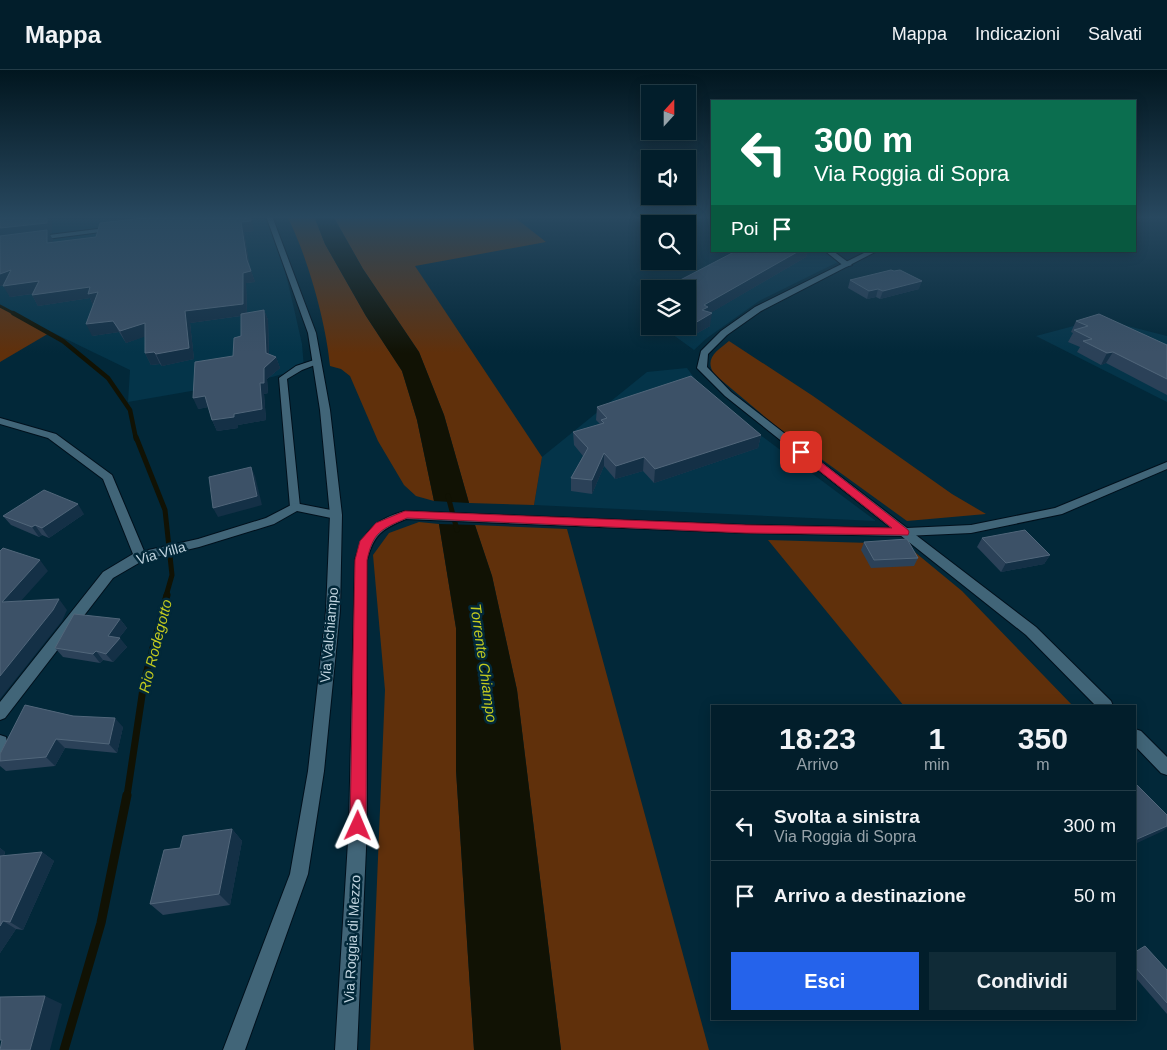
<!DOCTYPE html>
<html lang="it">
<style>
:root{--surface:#021e2b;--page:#102b37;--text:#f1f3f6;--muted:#96a2a9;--line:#233c47;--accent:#2563eb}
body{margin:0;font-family:Arial,sans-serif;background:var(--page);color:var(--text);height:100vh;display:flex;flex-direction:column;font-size:19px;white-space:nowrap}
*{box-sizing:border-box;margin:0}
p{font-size:16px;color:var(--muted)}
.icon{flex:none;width:28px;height:28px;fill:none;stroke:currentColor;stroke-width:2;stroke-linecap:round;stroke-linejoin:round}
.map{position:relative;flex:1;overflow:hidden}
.side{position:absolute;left:711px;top:635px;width:425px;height:315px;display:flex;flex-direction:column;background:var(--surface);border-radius:0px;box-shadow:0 2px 12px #0003,0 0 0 1px var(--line)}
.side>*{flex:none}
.banner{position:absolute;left:711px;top:30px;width:425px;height:152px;border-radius:0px;box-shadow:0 2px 12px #0003,0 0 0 1px var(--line);background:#0b6e4f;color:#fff;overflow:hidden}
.needle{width:32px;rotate:21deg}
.tools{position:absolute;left:641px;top:15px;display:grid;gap:10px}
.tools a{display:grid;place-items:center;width:55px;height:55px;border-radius:0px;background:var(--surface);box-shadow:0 2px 12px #0003,0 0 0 1px var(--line);font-size:25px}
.pin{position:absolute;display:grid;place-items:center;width:42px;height:42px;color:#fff;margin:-21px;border-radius:10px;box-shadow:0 2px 8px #0006}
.me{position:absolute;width:55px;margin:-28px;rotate:1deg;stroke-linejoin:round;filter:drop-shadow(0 0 4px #0008)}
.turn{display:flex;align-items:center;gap:18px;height:105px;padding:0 20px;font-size:22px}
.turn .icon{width:65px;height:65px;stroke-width:2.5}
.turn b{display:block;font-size:35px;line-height:42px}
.then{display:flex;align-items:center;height:48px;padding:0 20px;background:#0003;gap:10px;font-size:19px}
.eta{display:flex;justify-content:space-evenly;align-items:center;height:85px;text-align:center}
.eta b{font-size:30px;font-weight:700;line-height:35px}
.cta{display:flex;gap:10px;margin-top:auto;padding:10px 20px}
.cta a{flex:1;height:58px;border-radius:0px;background:var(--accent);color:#fff;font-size:20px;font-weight:700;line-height:58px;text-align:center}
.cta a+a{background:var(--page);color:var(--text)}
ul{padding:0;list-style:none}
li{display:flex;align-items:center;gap:15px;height:70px;padding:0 20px;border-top:1px solid var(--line)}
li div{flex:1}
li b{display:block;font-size:19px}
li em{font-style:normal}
header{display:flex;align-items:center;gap:30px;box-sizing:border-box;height:70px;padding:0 25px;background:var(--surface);border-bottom:1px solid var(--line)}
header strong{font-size:24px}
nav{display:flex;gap:28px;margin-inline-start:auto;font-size:18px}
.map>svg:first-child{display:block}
.built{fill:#043449}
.green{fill:#60300b}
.water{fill:#111204}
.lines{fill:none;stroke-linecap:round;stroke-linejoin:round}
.stream-far4{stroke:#111204;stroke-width:3}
.stream-far3{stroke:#111204;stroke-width:4.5}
.stream-far2{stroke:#111204;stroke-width:5}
.stream-far1{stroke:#111204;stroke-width:7}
.stream{stroke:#111204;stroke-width:9}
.service-casing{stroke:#00101c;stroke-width:2}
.minor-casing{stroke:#00101c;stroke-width:2}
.tertiary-casing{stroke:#00101c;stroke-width:2}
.secondary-casing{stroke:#00101c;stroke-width:2}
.service{fill:#416578;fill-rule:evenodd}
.minor{fill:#416578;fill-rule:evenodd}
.tertiary{fill:#416578;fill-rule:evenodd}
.secondary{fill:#416578;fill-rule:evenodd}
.wall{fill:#2b4158}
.shaded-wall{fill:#143046}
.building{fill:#3c5167;stroke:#51667a}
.route{fill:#e11d48;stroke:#92132f}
.labels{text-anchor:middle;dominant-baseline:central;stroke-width:5;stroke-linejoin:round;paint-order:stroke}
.street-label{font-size:14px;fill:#c2d5e0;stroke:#022839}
.water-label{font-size:15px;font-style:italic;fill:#c2ca1f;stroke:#022839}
</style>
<header>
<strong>Mappa</strong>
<nav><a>Mappa</a><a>Indicazioni</a><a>Salvati</a></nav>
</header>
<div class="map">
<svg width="1167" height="980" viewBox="0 0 1167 980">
<rect width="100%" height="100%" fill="#022839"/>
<path class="built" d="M0,146H197L0,170Z
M230,146H267L283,193L292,230L302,274L304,298L272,307L128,332L130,300L0,237V175Z
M755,181H823L840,191L759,231L707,268L694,280L661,256H688V219Z
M1100,249L1167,266V332L1036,266Z
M687,298L695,309L759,364L876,451L534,435L542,387L647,302Z"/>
<path class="green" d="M287,146H314L325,174L366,246L402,301L417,350L434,431L416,426L404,415L378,371L350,306L341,299L330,296C326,252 307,185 287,146Z
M333,146H513L546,172L415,196L542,387L534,435L469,433L444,345L419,282L363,199Z
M0,237L51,262L0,292Z
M729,271L813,326L952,424L986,444L907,451L777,357L714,304C704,288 717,281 729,271Z
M419,452L439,454L456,558V700L474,980H370L385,620L373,485L389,463Z
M475,455L567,459L709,980H561L517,620L492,506Z
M768,470L905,474L962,521L1073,636H904Z"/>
<path class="water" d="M314,146H333L363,199L419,282L444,345L469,433L434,431L417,350L402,301L366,246L325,174Z
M439,454L475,455L492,506L517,620L561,980H474L456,700V558Z"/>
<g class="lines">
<path class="stream-far4" d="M0,236L15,244"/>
<path class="stream-far3" d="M13,243L63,271L108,308L130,340L136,369"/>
<path class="stream-far2" d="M136,367L165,440L172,505L166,526
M448,426L457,460"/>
<path class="stream-far1" d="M127,726L144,612L167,525"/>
<path class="stream" d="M64,980L101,853L127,725"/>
<defs>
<path id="service" d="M317,289H320V293L302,300L287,309L300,437L295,440L290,437L279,308L296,296Z"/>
<path id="minor" d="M114,157L116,158V160L0,175V171Z
M825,181H833L852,195L845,197Z
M0,348L56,364L112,405L144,481L198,469L266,448L295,433L336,441L342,445L336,449L297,441L274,454L199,477L144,490L113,508L5,648L0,650V632L103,502L133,484L103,409L48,368L0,354Z
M904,458L908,459L1036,557L1111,631L1113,636H1096L1026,565L900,465L898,462L900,459Z
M1135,659L1141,661L1167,687V705L1161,703L1135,676Z
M0,665L6,667L8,676L6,681L0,683Z"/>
<path id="tertiary" d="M868,181H877L761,241L727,265L708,284L707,297L731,322L907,458L971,455L1055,438L1167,392V399L1062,444L971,463L904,466L746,463L406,449C382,459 374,464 367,490V756L357,980H335L349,756L355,490C363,461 376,449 405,441L746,455L891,458L725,326L697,298L701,281L721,261L755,237Z"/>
<path id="secondary" d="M266,146H272L316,263L330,340L342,445L340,541L324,701L308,804L245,980H223L290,804L308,701L326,541L330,445L320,340L308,263Z"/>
</defs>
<use href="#service" class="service-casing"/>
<use href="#minor" class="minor-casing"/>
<use href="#tertiary" class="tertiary-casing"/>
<use href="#secondary" class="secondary-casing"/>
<use href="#service" class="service"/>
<use href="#minor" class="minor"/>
<use href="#tertiary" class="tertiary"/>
<use href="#secondary" class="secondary"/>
</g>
<path class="wall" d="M0,146H62L52,147V163H49L53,170V173L96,167L105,153L102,146H147V148L254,161L244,162L250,198L255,212L246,213L247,243L264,240L268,250L269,284L276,287L280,298L267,309L268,323L264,324L266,350L238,355V358L217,361L212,350L208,337L198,339L233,286L241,266V246L190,253L194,289L162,296L160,294L151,295L145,283V266L126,273L119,262L92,266L93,235L90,228L38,236L32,225V224L10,227L4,215L0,216Z
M760,181H808L806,187L710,243V256L694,265L671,256H688V219Z
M850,210L919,219L880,229L876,227L867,229L848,218Z
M650,225V246L641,241L642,230Z
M1076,251L1167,275V325L1106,293L1101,295L1077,282L1080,277L1068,272L1073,263L1071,262Z
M597,337L761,365L758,378L654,413L643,401L615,409L604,396L592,424L571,421V408L583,386L574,375L573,362L600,354L596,350Z
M84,444L49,468L42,465L39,467L11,455L3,446Z
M982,468L1050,485L1044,494L1001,502L977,477Z
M864,472L918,488L914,496L871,498L861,480Z
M120,549L127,558L119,568L127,577L113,592L103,590L100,593L63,587L55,578Z
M25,635L123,657L117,683L65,678L55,696L6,701L0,696V684Z
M232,759L242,771L230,835L163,845L150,834L180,778Z
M0,778L5,782L4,786L42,782L54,791L23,860L16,859L0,883Z
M1135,882L1167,900V944L1135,907Z"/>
<path class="shaded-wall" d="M47,146H62L52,147V163H49L53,170V184L0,169V158Z
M102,146H147L148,151L106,156Z
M250,146H251L254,161L244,162L250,201L247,190L241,152Z
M799,181H808L806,187L707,245L712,243L710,256L694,265L695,253L704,235Z
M11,200L17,211L0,216V204Z
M251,201L255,212L246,213L247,245L190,253L194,289L162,296L156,284L185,241L243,203Z
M39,211L45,222L10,227L3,216Z
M922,211L919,219L880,229L883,221Z
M90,217L98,222L93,235L90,228L38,236L32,225Z
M878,219L876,227L867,229L869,221Z
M264,240L268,250L269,293L266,283Z
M113,251L119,262L92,266L86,254Z
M145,253L150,265L126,273L120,261Z
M154,282L160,294L151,295L145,283Z
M1113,282L1106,293L1101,295L1107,283Z
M276,287L280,298L267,309L268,323L264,324L266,350L238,355V358L217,361L212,350L234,344L260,313L264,298Z
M205,326L210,337L198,339L193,328Z
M761,365L758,378L654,413L655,399Z
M604,383V396L592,424V410Z
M644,387L643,401L615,409L616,396Z
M251,397L255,406L262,435L218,447L213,438Z
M78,434L84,444L49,468L42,458Z
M35,455L42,465L39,467L32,457Z
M1050,485L1044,494L1001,502L1006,493Z
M40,490L48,501L11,542L2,532Z
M59,529L67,540L62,551L0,629V606Z
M120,549L127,558L114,574L108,566Z
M120,568L127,577L113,592L106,584Z
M96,581L103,590L100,593L93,584Z
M115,648L123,657L117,683L109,674Z
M56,669L65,678L55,696L46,687Z
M1167,756V758L1163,761L1135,774V770Z
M232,759L242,771L230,835L219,824Z
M0,778L5,782L0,792Z
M42,782L54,791L23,860L10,852Z
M3,851L16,859L0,883V856Z
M45,926L62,934L50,980H30Z"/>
<path class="building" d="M0,146H47V153L0,158Z
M163,146H250L251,151L241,152L247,190L251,201L243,203V234L185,241L189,278L156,284L154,282L145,283V253L120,261L113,251L86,254L98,222L88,224L90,217L32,225L39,211L3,216L11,200L0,204V166L47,160V173L96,167L100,153Z
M736,181H751L757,183L760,181H799L704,235L708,237L702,240L712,243L695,253L688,250V219H663Z
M891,200L894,201L900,200L922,211L883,221L878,219L869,221L850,210Z
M650,225V233L642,230Z
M264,240L266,283L276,287L264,298V313H260L262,339L234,344V347L212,350L205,326L193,328L195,292L233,286L234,268L241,266V244Z
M1099,244L1167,275V309L1113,282L1107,283L1083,271L1092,269L1074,260L1088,256L1076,251Z
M691,306L761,365L655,399L644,387L616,396L604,383L592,410L571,408L588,378L573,362L604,353L601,350L607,348L597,337Z
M251,397L257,426L213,438L209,407Z
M44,420L78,434L42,458L35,455L32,457L3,446Z
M1025,460L1050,485L1006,493L982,468Z
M907,469L918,488L874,490L864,472Z
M3,478L40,490L2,532L59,529L53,540L0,606V481Z
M74,544L120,549L108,566L120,568L106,584L96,581L93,584L55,578Z
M25,635L73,646L115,648L109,674L56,669L46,687L0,691V684Z
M1135,713L1167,745V756L1135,770Z
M232,759L219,824L150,834L164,780L180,778L183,766Z
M42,782L10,852L3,851L0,856V786Z
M1145,876L1167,900V933L1135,897V882Z
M45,926L30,980H0L2,970H0V927Z"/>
<linearGradient id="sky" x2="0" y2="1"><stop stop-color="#01161f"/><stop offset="0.52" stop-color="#28485f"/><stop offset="1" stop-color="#28485f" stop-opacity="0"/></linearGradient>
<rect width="1167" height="283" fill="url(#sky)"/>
<path class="route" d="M798,379H804L908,460L909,462L908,465L746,463L407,448C381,459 373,462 367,490L366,756L364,762L358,764L353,762L350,756L355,490L360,471L376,453L405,441L746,455L892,458L798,384Z"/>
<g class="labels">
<g class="street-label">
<text transform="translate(161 483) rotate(-16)">Via Villa</text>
<text transform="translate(329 565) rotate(-85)">Via Valchiampo</text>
<text transform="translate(352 869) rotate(-87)">Via Roggia di Mezzo</text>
</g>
<g class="water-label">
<text transform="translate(155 576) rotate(-76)">Rio Rodegotto</text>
<text transform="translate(484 593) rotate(82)">Torrente Chiampo</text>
</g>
</g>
</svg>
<div class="tools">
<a><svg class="needle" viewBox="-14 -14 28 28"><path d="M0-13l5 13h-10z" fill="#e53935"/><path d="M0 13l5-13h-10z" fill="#96a2a9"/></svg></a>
<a><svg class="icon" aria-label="sound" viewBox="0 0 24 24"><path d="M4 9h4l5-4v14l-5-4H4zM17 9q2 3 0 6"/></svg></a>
<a><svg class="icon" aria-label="search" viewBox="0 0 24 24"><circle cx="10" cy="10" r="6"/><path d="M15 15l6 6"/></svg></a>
<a><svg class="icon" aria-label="layers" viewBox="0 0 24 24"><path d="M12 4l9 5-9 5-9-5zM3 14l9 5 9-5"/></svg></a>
</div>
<div class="pin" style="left:801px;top:382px;background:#d93025"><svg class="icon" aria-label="arrive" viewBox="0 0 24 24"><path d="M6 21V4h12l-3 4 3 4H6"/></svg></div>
<svg class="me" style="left:358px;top:756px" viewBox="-20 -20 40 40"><path d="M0-17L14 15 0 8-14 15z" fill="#e11d48" stroke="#fff" stroke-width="4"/></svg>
<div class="banner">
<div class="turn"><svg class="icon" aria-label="left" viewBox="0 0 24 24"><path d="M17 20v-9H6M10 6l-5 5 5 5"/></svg><div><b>300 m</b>Via Roggia di Sopra</div></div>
<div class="then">Poi<svg class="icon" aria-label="arrive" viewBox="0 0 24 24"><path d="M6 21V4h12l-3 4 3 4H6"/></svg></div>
</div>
<section class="side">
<div class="eta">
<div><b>18:23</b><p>Arrivo</p></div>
<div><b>1</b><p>min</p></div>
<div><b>350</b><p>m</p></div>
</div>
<ul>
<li><svg class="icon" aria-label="left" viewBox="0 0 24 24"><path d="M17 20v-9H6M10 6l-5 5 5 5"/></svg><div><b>Svolta a sinistra</b><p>Via Roggia di Sopra</p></div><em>300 m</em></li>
<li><svg class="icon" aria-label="arrive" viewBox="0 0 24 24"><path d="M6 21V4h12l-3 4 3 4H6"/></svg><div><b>Arrivo a destinazione</b></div><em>50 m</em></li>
</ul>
<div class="cta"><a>Esci</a><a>Condividi</a></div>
</section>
</div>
